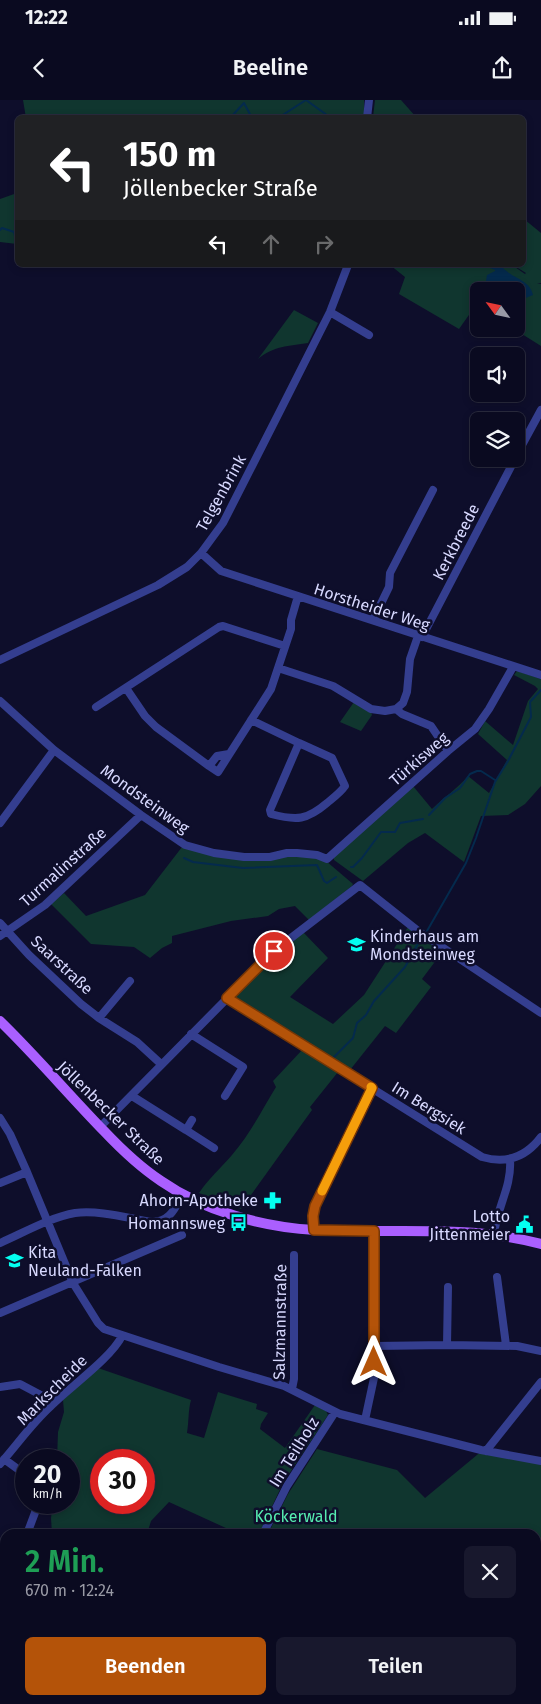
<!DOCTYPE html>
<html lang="de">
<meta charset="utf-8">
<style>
:root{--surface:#0a0a20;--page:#18182d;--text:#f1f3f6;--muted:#999aa5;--line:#2a2b3e;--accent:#b45309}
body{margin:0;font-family:"Fira Sans",sans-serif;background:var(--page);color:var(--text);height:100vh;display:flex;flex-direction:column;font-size:19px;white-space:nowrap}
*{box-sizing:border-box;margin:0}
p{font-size:16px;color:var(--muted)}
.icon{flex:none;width:28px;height:28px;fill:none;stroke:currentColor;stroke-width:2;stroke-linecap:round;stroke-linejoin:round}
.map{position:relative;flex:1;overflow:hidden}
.sheet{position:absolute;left:0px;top:1429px;width:541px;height:176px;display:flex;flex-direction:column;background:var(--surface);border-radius:15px 15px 0 0;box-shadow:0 2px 8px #0003,0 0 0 1px var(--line)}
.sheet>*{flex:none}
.hud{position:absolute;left:15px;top:15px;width:511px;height:152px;border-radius:8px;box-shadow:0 2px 8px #0003,0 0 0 1px var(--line);background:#202124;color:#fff;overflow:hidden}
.needle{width:32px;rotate:303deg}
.tools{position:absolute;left:470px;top:182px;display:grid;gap:10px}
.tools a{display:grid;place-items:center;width:55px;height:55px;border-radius:8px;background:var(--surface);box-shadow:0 2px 8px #0003,0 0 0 1px var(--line);font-size:25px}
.speed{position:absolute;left:15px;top:1349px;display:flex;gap:10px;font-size:25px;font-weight:700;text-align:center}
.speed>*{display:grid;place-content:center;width:65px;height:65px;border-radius:50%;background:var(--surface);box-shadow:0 2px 8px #0003,0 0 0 1px var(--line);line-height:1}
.speed small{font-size:12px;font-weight:400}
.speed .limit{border:8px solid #d22;background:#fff;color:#111}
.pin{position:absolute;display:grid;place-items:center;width:42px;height:42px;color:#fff;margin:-21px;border:2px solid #fff;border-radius:50%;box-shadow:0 1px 5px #0007}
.me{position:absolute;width:55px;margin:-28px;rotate:0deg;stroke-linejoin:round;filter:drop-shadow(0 0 4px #0008)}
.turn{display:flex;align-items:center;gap:18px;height:105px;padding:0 25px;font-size:22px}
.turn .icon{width:65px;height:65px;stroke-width:2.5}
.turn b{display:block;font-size:35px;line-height:42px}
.lanes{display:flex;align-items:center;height:48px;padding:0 25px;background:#0003;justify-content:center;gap:25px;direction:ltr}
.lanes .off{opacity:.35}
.round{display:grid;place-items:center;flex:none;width:52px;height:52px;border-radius:8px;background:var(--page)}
.overview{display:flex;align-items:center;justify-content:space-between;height:85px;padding:0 25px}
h1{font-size:30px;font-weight:600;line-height:38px;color:#1e9e55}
.action{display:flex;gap:10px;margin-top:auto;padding:10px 25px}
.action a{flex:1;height:58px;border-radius:8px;background:var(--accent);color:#fff;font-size:20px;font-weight:600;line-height:58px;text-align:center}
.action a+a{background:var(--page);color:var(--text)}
.status{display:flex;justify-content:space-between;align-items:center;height:35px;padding:0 25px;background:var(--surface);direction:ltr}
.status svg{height:14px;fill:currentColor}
header{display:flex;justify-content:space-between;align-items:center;height:65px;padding:0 25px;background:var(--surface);font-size:22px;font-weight:600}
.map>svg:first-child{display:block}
.green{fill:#10362f;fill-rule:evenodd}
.water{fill:#042a4d}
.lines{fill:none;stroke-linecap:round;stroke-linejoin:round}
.stream{stroke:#042a4d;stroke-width:2}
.minor{stroke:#343e8f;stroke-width:8}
.major{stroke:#aa5fff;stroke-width:10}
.route-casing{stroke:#753606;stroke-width:12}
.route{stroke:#b45309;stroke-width:9}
.slow{stroke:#f59e0b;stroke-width:9}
.labels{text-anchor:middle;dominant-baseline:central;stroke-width:5;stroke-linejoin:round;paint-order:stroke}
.street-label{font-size:16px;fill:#d8d9ff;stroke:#0e0e2b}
.poi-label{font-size:16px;fill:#d8d9ff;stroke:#0e0e2b;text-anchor:end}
.park-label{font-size:16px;fill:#56edb0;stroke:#0e0e2b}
</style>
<div class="status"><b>12:22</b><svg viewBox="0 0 49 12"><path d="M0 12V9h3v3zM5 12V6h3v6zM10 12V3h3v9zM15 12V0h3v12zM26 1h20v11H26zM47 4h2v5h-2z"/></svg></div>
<header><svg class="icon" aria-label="back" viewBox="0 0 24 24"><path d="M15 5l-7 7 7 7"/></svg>Beeline<svg class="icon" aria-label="share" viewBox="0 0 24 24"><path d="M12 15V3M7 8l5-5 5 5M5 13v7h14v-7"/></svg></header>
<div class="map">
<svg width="541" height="1604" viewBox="0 0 541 1604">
<rect width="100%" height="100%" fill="#0e0e2b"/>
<path class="green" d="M23,0H364V17L26,18Z
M375,0H401L416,17H373Z
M17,93V144L0,142V99Z
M524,119L541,133V183H537L541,184V246L514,229H516V191H479V206L476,205L459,229L399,194L405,177L390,165H512L525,174L526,173L513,165H524Z
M294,210L318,223L308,243C289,246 273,246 258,259Z
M517,571L541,579V686L525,704L508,715L481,716L464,762L425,733L408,743L363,781L334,760V756L413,686L432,709C444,697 457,689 468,676L489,693L507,660L478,634L485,621L513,645L528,601L538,589L535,586L514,575Z
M354,602L371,612L372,615L361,631L340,622Z
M182,747L220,757L288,755L318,758L326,761L353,784L352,786L309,820L295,806L279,809L268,816L231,821L172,836V843L162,848L150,858L134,847L91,844L51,804L64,793L86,816L145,795Z
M408,827L443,851L422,879L431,887L396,933L385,926L350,970L235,900L234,895L279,850L303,832L328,858L290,897L333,924L364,895Z
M303,949L338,972L310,1007L312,1010L241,1109L199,1093C210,1077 220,1069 232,1055C250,1034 262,1010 276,987L273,981Z
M98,1268L191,1300C188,1311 189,1321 187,1333L204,1338L218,1292L257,1304L256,1309L268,1313L261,1324L260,1329L285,1348L315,1305L326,1311L328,1315L283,1383L259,1434H239L169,1402L151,1421L147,1434H52L51,1418L53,1403L69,1402V1360H57L58,1332L64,1312L63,1300ZM101,1360H144V1402H101Z
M317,1349L397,1370L425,1398L483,1350L541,1363V1604L187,1603L190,1600H536V1434H268L288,1394Z
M0,1518L5,1523V1599L0,1597Z"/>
<path class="water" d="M489,165H500C503,168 506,171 509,173C519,180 530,182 533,195L516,202V191H494L486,181L487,175L495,171V170L490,168Z"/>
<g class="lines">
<path class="stream" d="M306,0L331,18
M230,18L244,3L252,18
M278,18L306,0
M0,130L2,128L14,132L15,136L18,134
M429,715L445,698L460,688L470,674L477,671H481L495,680
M184,758L193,762L243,768L317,765L324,781L327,783L336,777
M351,767H353L362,758L381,732H395L400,723L423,719
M427,831L466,763L476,738L495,682L508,661L531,617L530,602L541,590
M333,958L353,938L357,923L366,915L374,901L405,867L421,838"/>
<path class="minor" d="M367,18L369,0
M330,212L369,235
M516,356L541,310
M201,453L221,471L541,575
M373,520L389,487L390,473L433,390
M422,537L515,359
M0,560L158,485L187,467L201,453L223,423L280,311L330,212L348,165
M278,568L333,586L371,609L385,611L396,609L403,603L407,592L410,559L418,536
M126,588L145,616L156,627L209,666
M0,601L54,650L141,715L185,745L214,753L244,757H270L287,753H297L317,755L327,759L448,651L475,629L489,609L513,567
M96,607L219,527L223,526L285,546
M396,609L402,614L431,626L448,651
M251,620L299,643
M299,643L332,658L345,686C340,693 333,698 327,703C307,720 297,721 271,714L270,710Z
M229,654L217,656L209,666L218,672L271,589L291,529V520L298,496
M0,723L54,650
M0,823L29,855L81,904L99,918L137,942L161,964
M0,836L45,805L141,715
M227,898L482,1057C506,1064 526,1057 541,1037
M99,918L130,881
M191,934L243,967L225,996
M132,996L186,1030
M0,1018L10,1034L27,1072L73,1183L98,1223L104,1229L219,1267L284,1286L340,1314L481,1350L541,1361
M192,1020L186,1030L214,1048
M100,1027L274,851L360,785L418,831L541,913
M0,1083L27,1072
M314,1130L313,1116L315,1106L372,988
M494,1135C496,1109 512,1087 510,1060
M0,1143C23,1133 51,1117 75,1113C100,1110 127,1118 152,1122C170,1122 175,1108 183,1094
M497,1177L506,1245
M0,1213L182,1135
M447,1245L517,1246L541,1251
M375,1246L447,1245L448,1187
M0,1287L20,1284L54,1302
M292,1289L294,1279V1155
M365,1320L374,1278V1131
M486,1351L541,1282
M4,1359L26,1375
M0,1364C17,1345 32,1323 51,1306C70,1287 111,1258 122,1236
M27,1434L39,1402
M263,1434L287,1386L335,1312
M180,1604L183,1600"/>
<path class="major" d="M0,921C36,956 69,995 104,1031C121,1049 140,1067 161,1081C204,1111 262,1127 315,1130C389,1134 468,1124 541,1144"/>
</g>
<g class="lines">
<defs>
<path id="route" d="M274,851L227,898L372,988L315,1106L313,1116L314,1130L374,1131V1262"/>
</defs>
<use href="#route" class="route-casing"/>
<use href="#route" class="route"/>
<path class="slow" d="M322,1091L372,988L371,987"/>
</g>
<defs>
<symbol id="school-bare" viewBox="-9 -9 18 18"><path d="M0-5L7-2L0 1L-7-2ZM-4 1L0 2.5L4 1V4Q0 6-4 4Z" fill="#04fff1" stroke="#0e0e2b" stroke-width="2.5" paint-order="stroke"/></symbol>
<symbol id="pharmacy-bare" viewBox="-9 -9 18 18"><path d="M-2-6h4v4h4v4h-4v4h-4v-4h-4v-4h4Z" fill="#04fff1" stroke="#0e0e2b" stroke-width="2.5" paint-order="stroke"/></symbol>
<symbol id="bus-bare" viewBox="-9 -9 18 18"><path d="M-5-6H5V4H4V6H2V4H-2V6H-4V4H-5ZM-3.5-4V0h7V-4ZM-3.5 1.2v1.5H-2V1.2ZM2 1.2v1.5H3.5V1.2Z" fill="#04fff1" stroke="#0e0e2b" stroke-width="2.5" paint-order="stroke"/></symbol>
<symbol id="civic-bare" viewBox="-9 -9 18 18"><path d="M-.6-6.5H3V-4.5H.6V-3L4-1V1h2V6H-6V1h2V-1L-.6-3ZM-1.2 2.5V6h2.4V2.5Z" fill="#04fff1" stroke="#0e0e2b" stroke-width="2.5" paint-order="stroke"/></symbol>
</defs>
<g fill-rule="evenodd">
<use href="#school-bare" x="344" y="832" width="25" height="25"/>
<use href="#pharmacy-bare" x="260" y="1088" width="25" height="25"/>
<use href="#bus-bare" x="226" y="1110" width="25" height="25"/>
<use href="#civic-bare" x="512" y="1112" width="25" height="25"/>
<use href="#school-bare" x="2" y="1148" width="25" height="25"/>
</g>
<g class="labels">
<g class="street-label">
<text transform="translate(221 393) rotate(-61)">Telgenbrink</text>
<text transform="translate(456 442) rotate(-63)">Kerkbreede</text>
<text transform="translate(372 507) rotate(18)">Horstheider Weg</text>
<text transform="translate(419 659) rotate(-41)">Türkisweg</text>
<text transform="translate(145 699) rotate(36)">Mondsteinweg</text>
<text transform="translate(63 767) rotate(-42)">Turmalinstraße</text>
<text transform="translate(62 865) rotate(43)">Saarstraße</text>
<text transform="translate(429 1008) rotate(32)">Im Bergsiek</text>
<text transform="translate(111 1013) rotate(44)">Jöllenbecker Straße</text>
<text transform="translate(280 1222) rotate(-89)">Salzmannstraße</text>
<text transform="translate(52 1290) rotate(-45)">Markscheide</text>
<text transform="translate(294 1352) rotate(-58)">Im Teilholz</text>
</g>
<g class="poi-label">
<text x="370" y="836" text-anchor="start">Kinderhaus am<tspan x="370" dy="18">Mondsteinweg</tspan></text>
<text x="258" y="1100">Ahorn-Apotheke</text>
<text x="510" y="1116">Lotto<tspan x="510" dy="18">Jittenmeier</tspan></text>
<text x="225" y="1123">Homannsweg</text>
<text x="28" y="1152" text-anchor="start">Kita<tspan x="28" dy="18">Neuland-Falken</tspan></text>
</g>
<g class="park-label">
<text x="296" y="1416">Köckerwald</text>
</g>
</g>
</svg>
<div class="tools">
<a><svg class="needle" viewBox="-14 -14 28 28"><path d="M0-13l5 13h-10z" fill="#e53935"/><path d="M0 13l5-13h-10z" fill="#999aa5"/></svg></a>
<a><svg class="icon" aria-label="sound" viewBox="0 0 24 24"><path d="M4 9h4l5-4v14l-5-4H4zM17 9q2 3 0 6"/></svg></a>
<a><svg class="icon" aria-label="layers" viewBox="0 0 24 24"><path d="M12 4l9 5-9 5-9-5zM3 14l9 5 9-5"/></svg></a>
</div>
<div class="speed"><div>20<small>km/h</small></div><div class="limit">30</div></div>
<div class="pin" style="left:274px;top:851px;background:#d93025"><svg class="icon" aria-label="arrive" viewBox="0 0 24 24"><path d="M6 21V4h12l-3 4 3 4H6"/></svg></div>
<svg class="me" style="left:374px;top:1262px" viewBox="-20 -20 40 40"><path d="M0-17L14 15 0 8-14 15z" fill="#b45309" stroke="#fff" stroke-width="4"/></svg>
<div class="hud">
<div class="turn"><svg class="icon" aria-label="left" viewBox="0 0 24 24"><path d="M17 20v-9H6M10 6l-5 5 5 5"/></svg><div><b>150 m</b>Jöllenbecker Straße</div></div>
<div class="lanes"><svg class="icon" aria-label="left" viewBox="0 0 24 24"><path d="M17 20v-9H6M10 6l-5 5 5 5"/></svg><svg class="icon off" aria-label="ahead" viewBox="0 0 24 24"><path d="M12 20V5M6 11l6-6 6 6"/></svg><svg class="icon off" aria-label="right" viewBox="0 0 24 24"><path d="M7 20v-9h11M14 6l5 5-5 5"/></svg></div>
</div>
<section class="sheet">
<div class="overview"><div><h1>2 Min.</h1><p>670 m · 12:24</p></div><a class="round"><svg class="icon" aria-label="close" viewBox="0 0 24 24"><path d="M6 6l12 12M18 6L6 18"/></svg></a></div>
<div class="action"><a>Beenden</a><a>Teilen</a></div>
</section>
</div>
